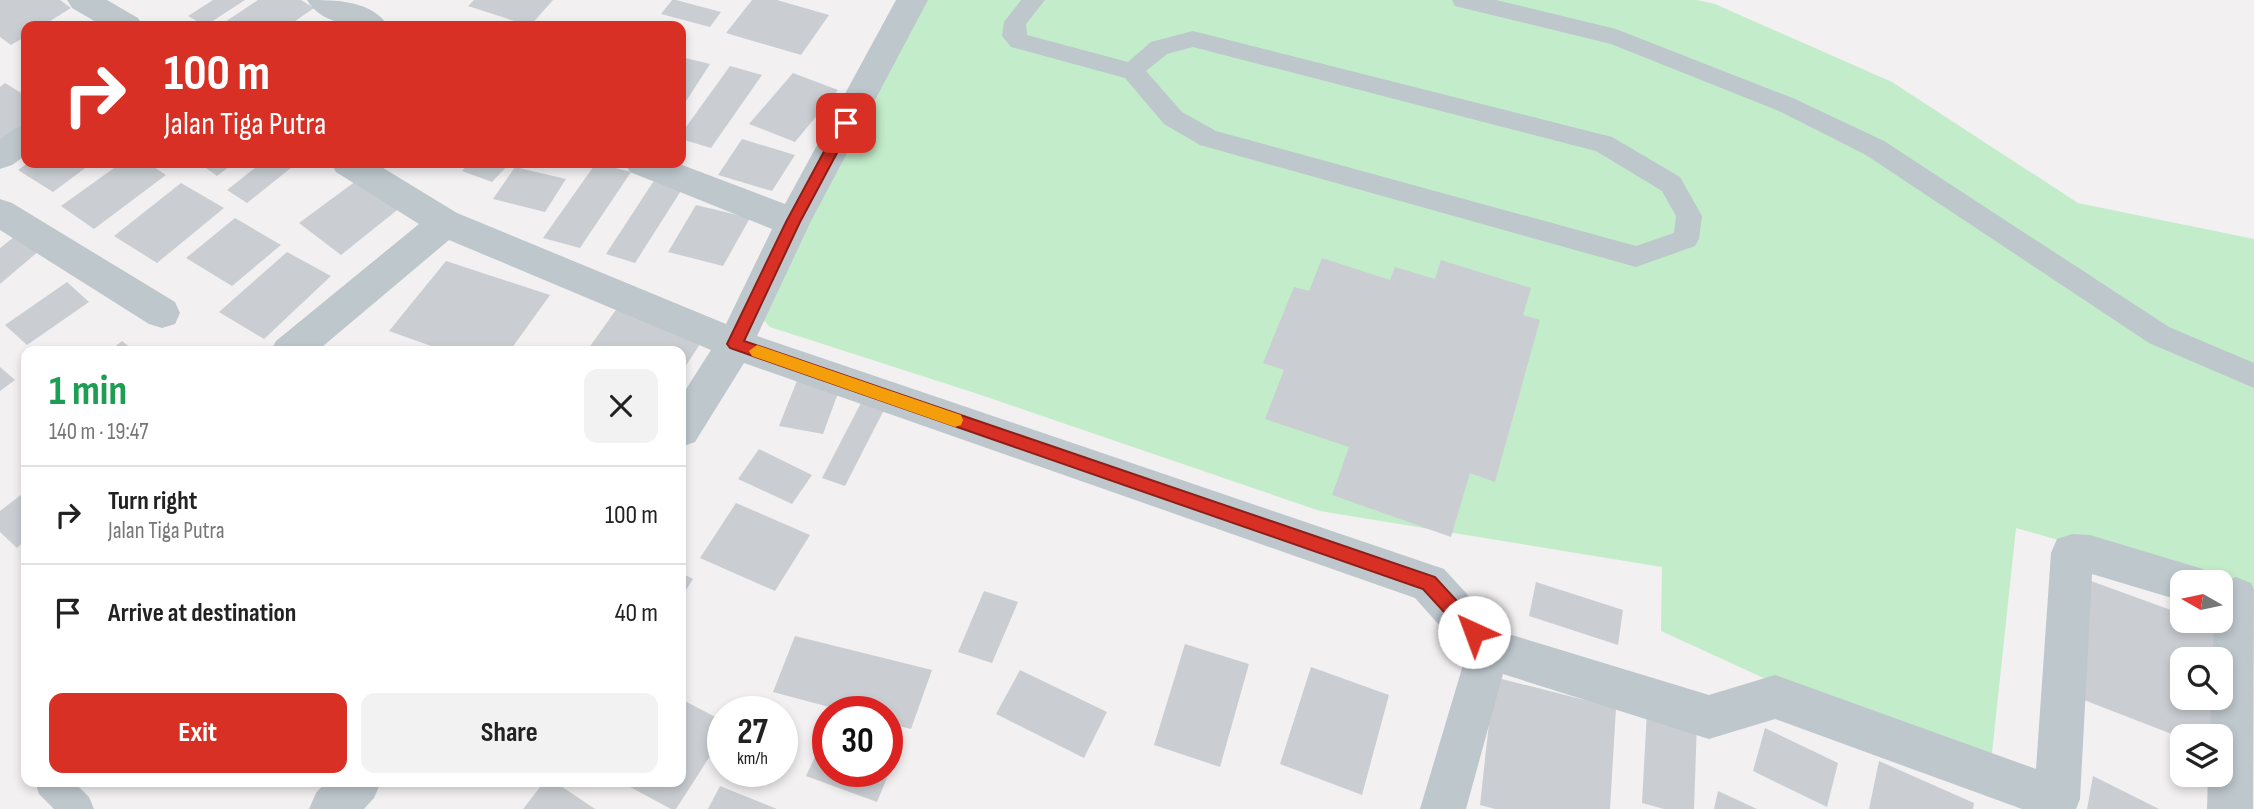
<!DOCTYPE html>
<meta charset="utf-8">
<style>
:root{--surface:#fff;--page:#f2f2f2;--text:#222;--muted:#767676;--line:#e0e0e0;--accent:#d93025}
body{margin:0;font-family:"Sofia Sans Condensed",sans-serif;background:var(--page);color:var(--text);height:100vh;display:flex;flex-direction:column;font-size:26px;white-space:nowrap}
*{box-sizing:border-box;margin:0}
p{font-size:23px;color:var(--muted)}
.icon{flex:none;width:38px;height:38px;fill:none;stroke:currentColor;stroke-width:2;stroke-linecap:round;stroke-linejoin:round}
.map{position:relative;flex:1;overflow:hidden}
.drawer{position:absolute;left:21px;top:346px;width:665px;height:441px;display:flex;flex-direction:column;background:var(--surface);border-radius:14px;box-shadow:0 4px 10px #0003}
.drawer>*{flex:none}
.hud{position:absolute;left:21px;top:21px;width:665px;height:147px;border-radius:14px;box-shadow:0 4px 10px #0003;background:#d93025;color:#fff;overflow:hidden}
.needle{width:46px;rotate:279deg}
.fabs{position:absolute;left:2170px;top:570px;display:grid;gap:14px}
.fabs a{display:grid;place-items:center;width:63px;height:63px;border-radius:14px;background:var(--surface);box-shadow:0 4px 10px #0003;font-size:35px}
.speed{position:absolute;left:707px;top:696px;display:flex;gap:14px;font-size:35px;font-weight:700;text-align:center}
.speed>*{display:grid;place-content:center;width:91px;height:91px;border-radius:50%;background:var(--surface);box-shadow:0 4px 10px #0003;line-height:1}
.speed small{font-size:18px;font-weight:400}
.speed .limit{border:10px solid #d22;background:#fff;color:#111}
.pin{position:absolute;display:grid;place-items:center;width:60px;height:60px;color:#fff;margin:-30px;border-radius:14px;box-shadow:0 4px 10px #0006}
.me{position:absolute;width:77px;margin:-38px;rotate:317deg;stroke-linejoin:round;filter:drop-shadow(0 0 5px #0008)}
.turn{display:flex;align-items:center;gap:24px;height:147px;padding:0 28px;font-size:32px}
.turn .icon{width:91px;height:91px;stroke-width:2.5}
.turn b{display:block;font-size:49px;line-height:60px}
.round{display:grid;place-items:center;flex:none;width:74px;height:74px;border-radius:14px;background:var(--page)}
.overview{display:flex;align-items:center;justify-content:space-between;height:119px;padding:0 28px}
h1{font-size:42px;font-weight:700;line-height:52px;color:#1e9e55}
.button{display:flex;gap:14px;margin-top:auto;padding:14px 28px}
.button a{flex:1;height:80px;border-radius:14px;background:var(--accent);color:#fff;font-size:28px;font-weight:700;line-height:80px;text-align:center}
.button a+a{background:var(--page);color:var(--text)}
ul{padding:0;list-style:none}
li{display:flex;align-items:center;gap:21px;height:98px;padding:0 28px;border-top:2px solid var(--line)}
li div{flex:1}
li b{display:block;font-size:26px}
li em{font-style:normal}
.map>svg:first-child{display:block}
.green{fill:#c3eccb}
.building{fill:#caced2;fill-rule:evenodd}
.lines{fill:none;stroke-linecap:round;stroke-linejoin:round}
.service{fill:#bdc7cc;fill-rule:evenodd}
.minor{fill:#bdc7cc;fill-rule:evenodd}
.route{fill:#d93025;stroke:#8d1f18;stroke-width:2}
.slow{fill:#f59e0b}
</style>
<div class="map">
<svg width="2254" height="809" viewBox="0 0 2254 809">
<rect width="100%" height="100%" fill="#f2f0f1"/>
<path class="green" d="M904,0H1697L1715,4L1892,82L2078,203L2254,239V595L2221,585V583H2211L2016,528L1989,781L1661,631L1662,567L1320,511L978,394L770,327L740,295Z"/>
<path class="building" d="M0,0H60L71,8L42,26H26V36L11,45L0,37Z
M213,0H245L205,26L188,16Z
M258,0H301L314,8L288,26H219Z
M474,0H553L530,26L468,6Z
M672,0H676L721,12L710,27L661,14Z
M752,0H777L829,15L801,55L726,33Z
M681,57L710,64L681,109Z
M730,66L762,75L711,148L681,139V134Z
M793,73L838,90L795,142L749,124Z
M5,83L26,96V127L0,147V87Z
M742,139L795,155L772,191L718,175Z
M28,163H92L53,192L18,170Z
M121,163H148L166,175L94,229L61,206Z
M199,163H234L217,176Z
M261,163H297L247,203L227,190Z
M469,163H510L492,182L462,171Z
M596,163L631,172L580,248L543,238Z
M515,167L566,179L545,212L493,199Z
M360,178L401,207L341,255L299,223Z
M655,179L684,186L635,263L606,254Z
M181,183L224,208L157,263L114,236Z
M696,205L750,218L723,266L668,252Z
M235,218L281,245L232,286L186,258Z
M14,237L40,250L0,284V248Z
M287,252L331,276L264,339L219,312Z
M1322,258L1390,280L1395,267L1435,279L1441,260L1531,288L1523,315L1540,320L1495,482L1470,473L1451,537L1332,495L1349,447L1265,419L1284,370L1263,363L1294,287L1309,291Z
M446,261L550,295L509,352H448L389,331Z
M67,282L89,302L27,345L5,325Z
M618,307L704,338L681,373V352H586Z
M122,341L136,352H108Z
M0,367L15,380L0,391Z
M798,378L841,385L823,434L779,426Z
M863,399L886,406L845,486L822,478Z
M759,449L812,475L792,504L738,479Z
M26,491V540L17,548L0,532V511Z
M736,503L810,535L775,591L700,558Z
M681,573L693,579L681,598Z
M2080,577L2182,614V621H2202L2229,631L2228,755L2221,752V737L2182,738L2071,695ZM2182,660H2221V698H2182Z
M1536,582L1623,610L1618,645L1529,616Z
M984,591L1018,602L992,663L958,652Z
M795,636L932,670L911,729L887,723V712H848L773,692Z
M1185,644L1249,664L1220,767L1154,745Z
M1311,667L1389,695L1362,795L1280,764Z
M1020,670L1107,712L1084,758L996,714Z
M1494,677L1616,708L1610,809H1495L1480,805Z
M681,699L723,721V736L676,809H671L621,782H681Z
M1647,710L1697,722L1694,809H1664L1642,803Z
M1765,728L1838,763L1827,807L1753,771Z
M828,729V772H887V753L896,756L877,802L806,776Z
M1879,761L1974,803L1973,809H1869Z
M2093,776L2159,809H2087Z
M544,782H555L595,809H523Z
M720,786L777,809H708Z
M1718,791L1757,809H1714Z"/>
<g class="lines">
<path class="service" d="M1021,0H1045L1026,24L1027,35L1128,62L1151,42L1193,31L1612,137L1680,177L1702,216L1699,239L1695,246L1636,267L1200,145L1164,124L1125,78L1011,47L1002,36L1004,22ZM1193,47L1596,151L1662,191L1676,216L1674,233L1636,246L1216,131L1182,112L1146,71L1167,54Z
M1452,0H1496L1616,29L1795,99L1884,141L2169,327L2254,363V388L2149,343L1866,155L1779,111L1611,44L1463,8L1455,6Z
M35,782H74L89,797L94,809H54L39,794Z"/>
<path class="minor" d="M67,0H107L138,18L143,26H103L72,8Z
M307,0C335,0 372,0 388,26C361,27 323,27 307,0Z
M896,0H928L810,223L757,336L1444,569L1502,632L1709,695L1775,675L2036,769L2051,553L2057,539L2072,534L2090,535L2203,569L2209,583H2182V601L2092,574L2080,799L2076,809H2022L1775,719L1709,739L1503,674L1466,809H1420L1466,655L1415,598L744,363L695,442L681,447V397L711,350L449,240L316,352H270L276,341L419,224L336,172L331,163H375L457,213L726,324L772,229L630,172L625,163H677L785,204Z
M26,125V155L12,165L0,169V139L14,129Z
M0,199L12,203L175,302L180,313L175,324L162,328L149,324L0,230Z
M2236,577L2251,583L2254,590L2253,809H2207L2208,775H2221V737H2210L2211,698H2221V660H2213L2214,621H2221V583Z
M326,782H381L374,798L364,809H309L316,793Z"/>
</g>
<path class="route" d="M846,118L853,123L800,222L744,341L1435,577L1480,626L1483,632L1480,638L1474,641L1468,638L1423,589L730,348L727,344L786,222L841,120Z"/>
<path class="slow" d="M757,345L961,415L963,420L961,425L955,427L752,356L749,351Z"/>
</svg>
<div class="fabs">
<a><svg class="needle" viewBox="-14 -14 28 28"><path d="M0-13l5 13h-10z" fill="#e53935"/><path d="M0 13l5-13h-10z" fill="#767676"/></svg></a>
<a><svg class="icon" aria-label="search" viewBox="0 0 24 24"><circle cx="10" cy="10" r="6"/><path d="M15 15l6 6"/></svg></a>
<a><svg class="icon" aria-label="layers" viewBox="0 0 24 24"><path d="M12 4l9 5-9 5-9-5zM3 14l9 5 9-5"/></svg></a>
</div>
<div class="speed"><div>27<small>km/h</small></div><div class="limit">30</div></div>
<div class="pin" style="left:846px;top:123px;background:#d93025"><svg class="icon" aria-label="arrive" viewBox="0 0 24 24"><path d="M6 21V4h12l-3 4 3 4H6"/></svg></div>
<svg class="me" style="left:1474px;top:632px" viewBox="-20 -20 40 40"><circle r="19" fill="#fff"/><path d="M0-13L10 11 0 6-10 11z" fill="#d93025"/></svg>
<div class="hud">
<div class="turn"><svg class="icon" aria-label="right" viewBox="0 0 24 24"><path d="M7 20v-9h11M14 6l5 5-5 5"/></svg><div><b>100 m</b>Jalan Tiga Putra</div></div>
</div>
<section class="drawer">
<div class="overview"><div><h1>1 min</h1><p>140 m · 19:47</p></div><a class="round"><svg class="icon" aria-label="close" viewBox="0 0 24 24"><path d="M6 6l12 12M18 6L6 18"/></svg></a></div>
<ul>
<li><svg class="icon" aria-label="right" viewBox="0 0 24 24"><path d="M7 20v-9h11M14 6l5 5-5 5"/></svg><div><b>Turn right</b><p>Jalan Tiga Putra</p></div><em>100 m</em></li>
<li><svg class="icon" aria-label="arrive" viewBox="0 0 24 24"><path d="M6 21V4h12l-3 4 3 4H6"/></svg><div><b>Arrive at destination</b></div><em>40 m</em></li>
</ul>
<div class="button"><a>Exit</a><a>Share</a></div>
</section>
</div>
